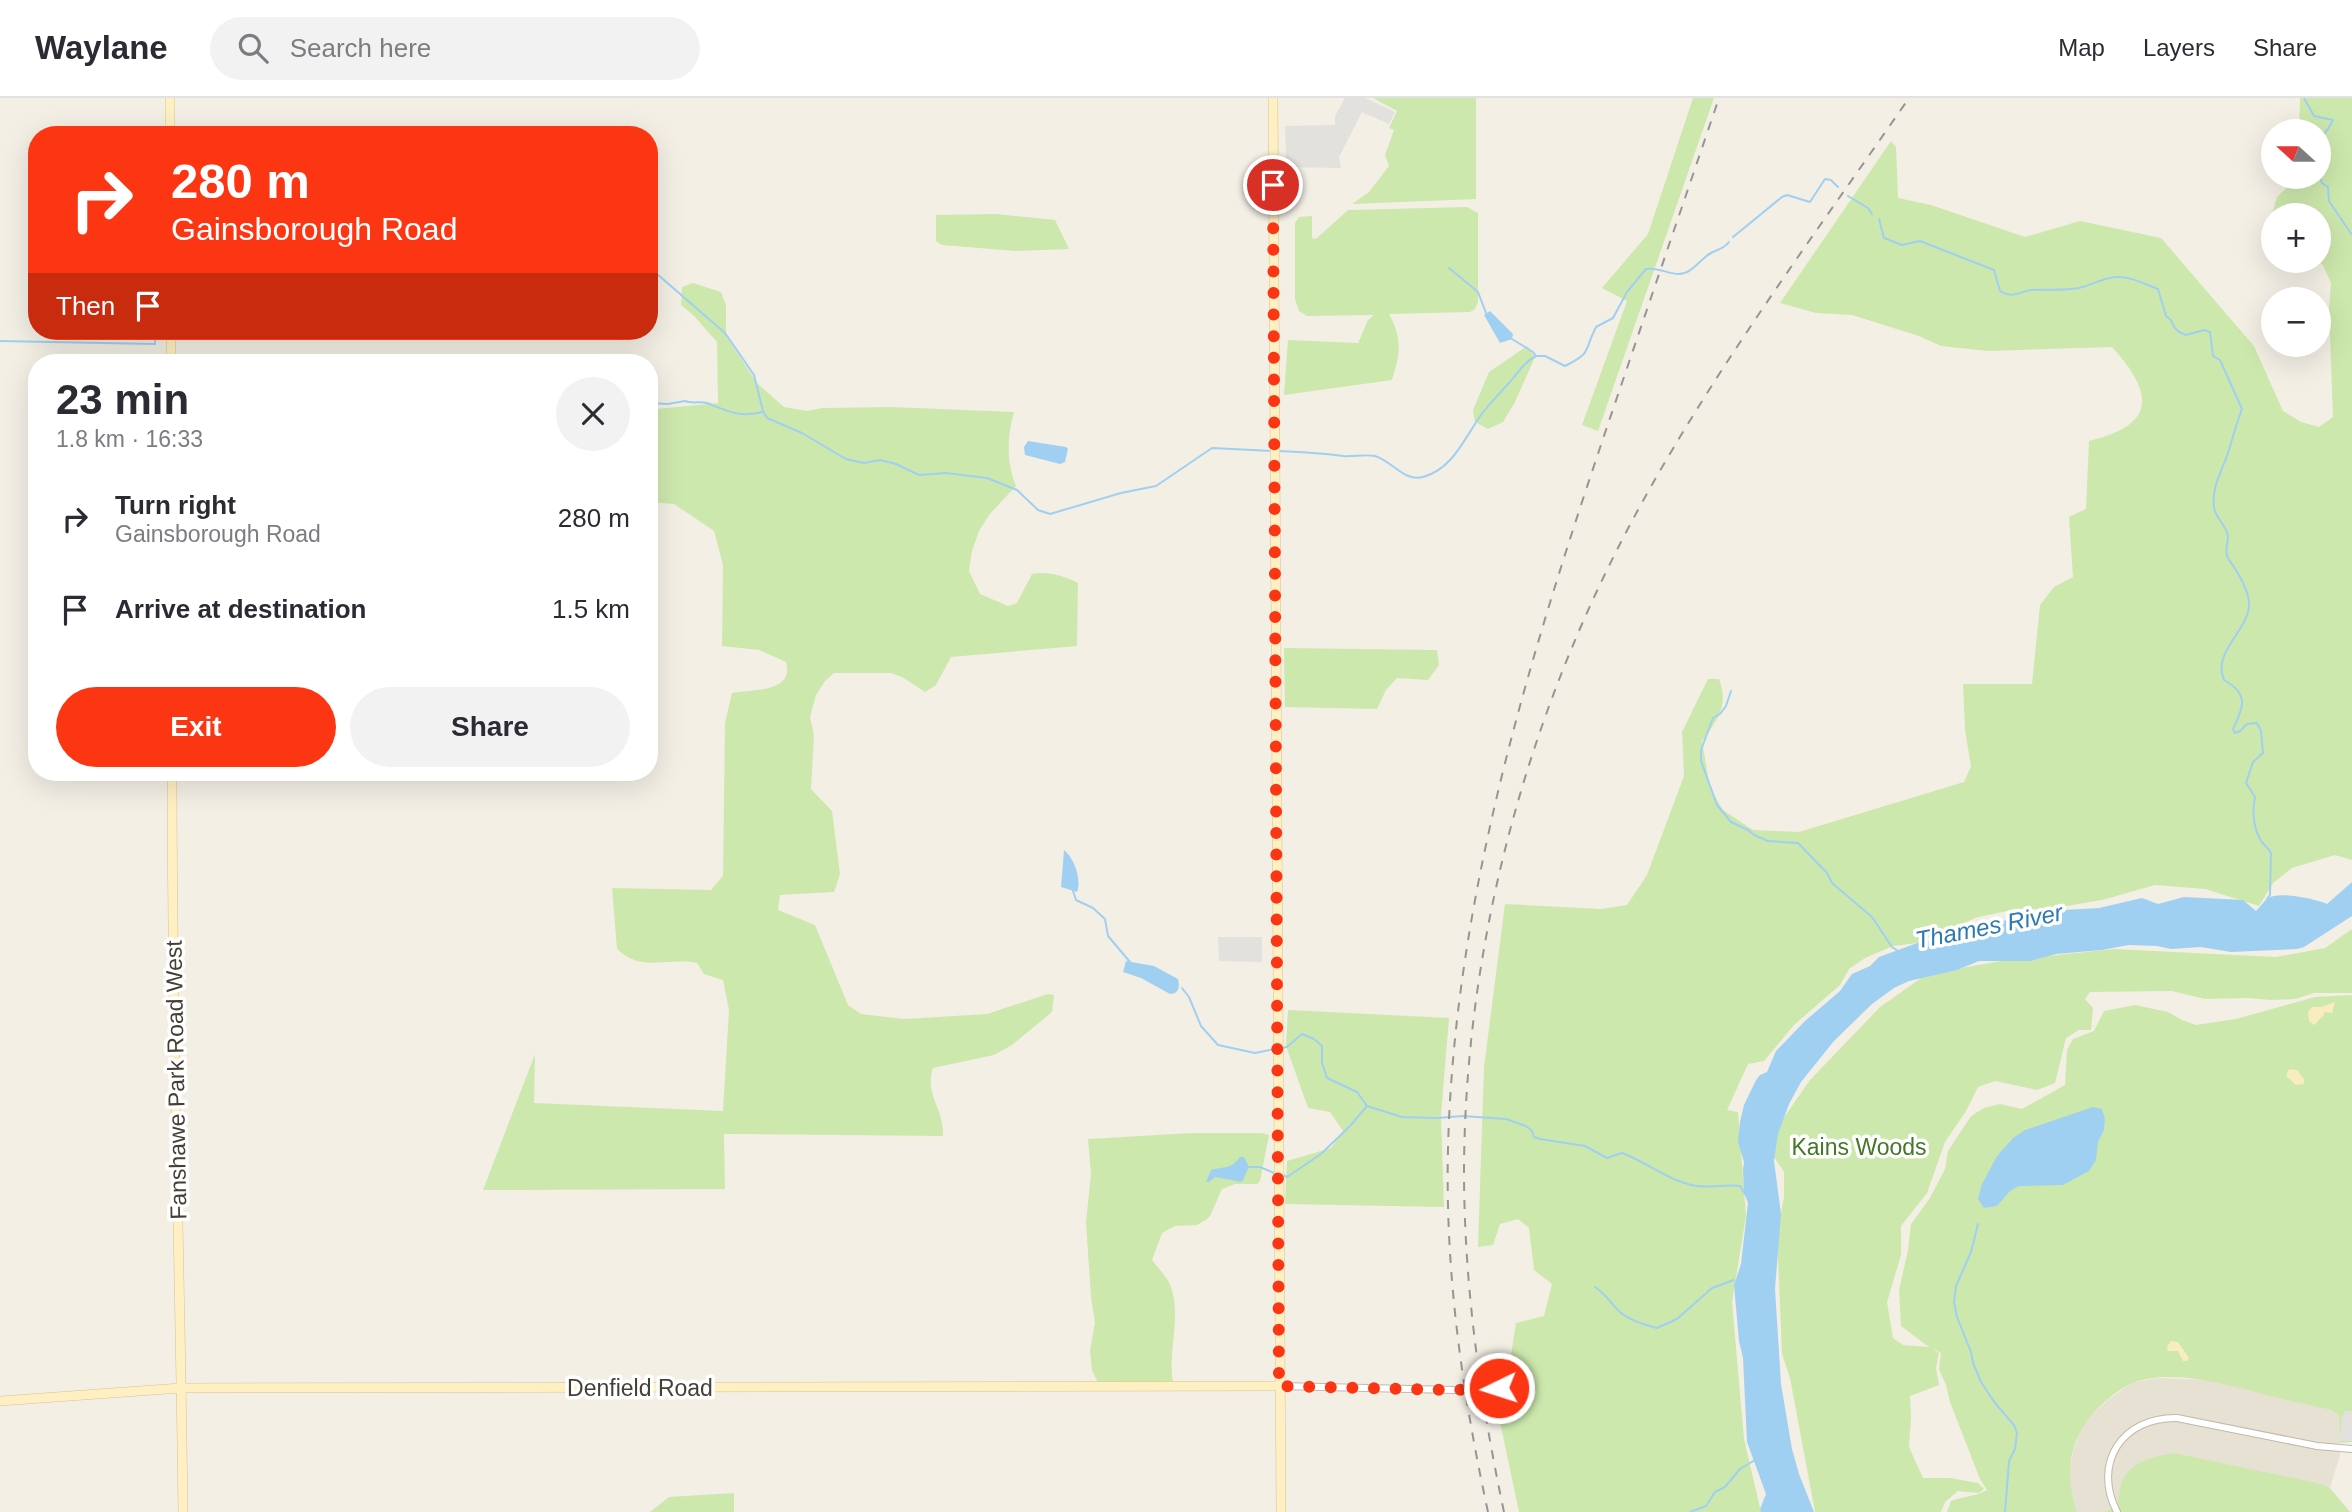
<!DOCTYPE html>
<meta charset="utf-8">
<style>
:root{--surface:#fff;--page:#f2f2f3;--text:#2b2b33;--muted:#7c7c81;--line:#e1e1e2;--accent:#fc3613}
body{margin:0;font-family:Helvetica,sans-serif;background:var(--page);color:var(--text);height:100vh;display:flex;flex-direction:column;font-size:26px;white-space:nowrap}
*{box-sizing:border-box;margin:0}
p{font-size:23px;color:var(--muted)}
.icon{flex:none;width:38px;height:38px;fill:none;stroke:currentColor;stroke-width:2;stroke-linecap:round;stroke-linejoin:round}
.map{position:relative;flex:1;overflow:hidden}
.details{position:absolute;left:28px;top:256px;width:630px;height:427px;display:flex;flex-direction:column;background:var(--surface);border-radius:28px;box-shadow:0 7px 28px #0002}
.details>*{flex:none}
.top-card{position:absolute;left:28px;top:28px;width:630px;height:214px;border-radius:28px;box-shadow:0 7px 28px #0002;background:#fc3613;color:#fff;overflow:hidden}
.needle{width:46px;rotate:291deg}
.tools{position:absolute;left:2261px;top:21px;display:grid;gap:14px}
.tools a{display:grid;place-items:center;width:70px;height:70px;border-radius:50%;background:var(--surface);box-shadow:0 7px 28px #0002;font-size:35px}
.pin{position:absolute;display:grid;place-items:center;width:60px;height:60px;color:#fff;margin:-30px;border:4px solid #fff;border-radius:50%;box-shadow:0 2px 7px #0007}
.me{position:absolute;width:77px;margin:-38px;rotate:266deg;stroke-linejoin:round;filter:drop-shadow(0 0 5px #0008)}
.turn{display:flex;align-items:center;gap:24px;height:147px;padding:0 28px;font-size:32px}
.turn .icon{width:91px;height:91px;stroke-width:2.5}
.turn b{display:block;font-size:49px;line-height:60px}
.then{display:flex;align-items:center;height:66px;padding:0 28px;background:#0003;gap:14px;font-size:26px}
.round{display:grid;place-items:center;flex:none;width:74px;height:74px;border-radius:37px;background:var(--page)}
.head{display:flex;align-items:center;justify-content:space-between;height:119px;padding:0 28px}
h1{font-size:42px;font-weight:600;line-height:52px}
.primary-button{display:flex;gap:14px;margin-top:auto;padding:14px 28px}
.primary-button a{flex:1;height:80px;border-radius:42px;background:var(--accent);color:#fff;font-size:28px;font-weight:600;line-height:80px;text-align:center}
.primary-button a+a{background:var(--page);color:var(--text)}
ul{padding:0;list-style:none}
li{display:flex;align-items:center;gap:21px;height:91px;padding:0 28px}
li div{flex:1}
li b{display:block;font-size:26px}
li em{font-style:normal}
header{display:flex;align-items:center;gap:42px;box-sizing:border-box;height:98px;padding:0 35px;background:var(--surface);border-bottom:2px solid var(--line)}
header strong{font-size:33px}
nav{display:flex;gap:38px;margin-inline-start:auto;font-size:24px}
.search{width:490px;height:63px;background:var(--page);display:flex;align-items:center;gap:18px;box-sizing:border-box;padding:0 24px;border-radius:38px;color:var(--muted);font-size:26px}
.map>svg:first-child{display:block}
.residential{fill:#e7e1d3}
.green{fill:#cde8ad}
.sand{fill:#f8ecc0}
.parking{fill:#e3e1dd}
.water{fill:#a0d0f1}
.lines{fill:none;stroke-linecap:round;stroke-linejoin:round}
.stream{stroke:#a0d0f1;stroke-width:2}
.street-casing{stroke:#c1b9ab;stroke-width:8}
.secondary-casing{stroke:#d4c394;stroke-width:10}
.street{stroke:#fff;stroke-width:6}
.secondary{stroke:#fff0c3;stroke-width:9}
.rail{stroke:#959595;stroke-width:2;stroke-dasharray:9 9;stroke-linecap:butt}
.street-bridge-casing{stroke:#c1b9ab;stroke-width:8;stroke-linecap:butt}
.street-bridge{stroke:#fff;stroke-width:6}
.route{stroke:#fc3613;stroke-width:12;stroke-dasharray:0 21.6}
.labels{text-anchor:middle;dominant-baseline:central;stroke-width:7;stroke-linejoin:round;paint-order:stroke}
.street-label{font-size:23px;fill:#453f35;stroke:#fff}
.park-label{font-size:23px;fill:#467727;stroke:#fff}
.water-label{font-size:24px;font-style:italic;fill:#2d7ab2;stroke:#fff}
</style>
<header>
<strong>Waylane</strong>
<div class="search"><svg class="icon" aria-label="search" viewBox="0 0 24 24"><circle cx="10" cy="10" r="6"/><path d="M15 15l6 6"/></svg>Search here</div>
<nav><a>Map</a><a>Layers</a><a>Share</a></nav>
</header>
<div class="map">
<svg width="2352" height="1414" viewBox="0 0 2352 1414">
<rect width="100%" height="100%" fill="#f3efe5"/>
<path class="residential" d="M2156,1280L2215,1282L2333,1312L2339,1318L2340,1357L2330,1390L2321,1386L2122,1383L2120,1402L2115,1410L2103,1414H2077L2072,1399L2069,1376L2073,1354L2080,1333L2091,1318L2109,1301L2132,1285Z"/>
<path class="green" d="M1373,0H1476V101L1352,106L1369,94L1389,68L1385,57L1394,32L1389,30L1397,13Z
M1693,0H1714L1598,333L1582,327L1627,203L1602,190L1648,136Z
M2300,0H2352V762L2335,757L2292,770L2273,785L2259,808L2205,791L2155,787L2102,802L2049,811H2017L1978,819L1917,845L1893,848L1865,860L1849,871L1840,887L1794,927L1764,963L1748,966L1727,1012L1738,1014L1746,1118L1732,1204L1744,1341L1761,1414H1519L1495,1300L1506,1289L1516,1225L1544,1218L1552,1186L1534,1172L1529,1130L1518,1121L1500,1126L1493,1147L1478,1149L1484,969L1505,806L1601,811L1627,807L1647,777L1684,678L1682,634L1708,581H1719C1729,608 1718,621 1702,643L1710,690L1723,712L1753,732L1799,734L1964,684L1971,668L1965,632L1963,586H2032L2040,507L2054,489L2073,479L2069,419L2086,411L2089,343C2157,327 2154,295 2112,249L1988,253L1941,248L1919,238L1852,217L1816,215L1780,205L1891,43L1896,49L1898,100L1931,107L2025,139L2080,123L2161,140L2254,248L2283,313L2301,324L2319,329L2333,319L2329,211L2331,185L2323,167L2318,163L2319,117H2272L2277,99L2298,79H2319V33H2299Z
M1467,109L1478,115V204L1475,211L1470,214L1389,216C1403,242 1400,256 1392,282L1284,297L1288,242L1358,245L1368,222L1374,217L1307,218L1299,213L1295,201V125L1299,119L1312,118V140L1316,141L1348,112Z
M996,116L1055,122L1069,151L1016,153L942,147L936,143V117Z
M693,185L721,194L726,207V238L757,285L784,309L807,313L822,310L891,309L1014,314C1007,339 1006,363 1016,388L989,417L979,433L972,453L969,473L980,496L1008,508L1017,505L1032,476C1049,473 1063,478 1078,485L1077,548L951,559L936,587L925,594L902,579L891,575H834L825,583L816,597L810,619L814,638L811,691L832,713L840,776L834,794L780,797L778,812L815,827L848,907L861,916L904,921L987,916L1048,896L1054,897L1052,914L1012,947L994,957L933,970C924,997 945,1012 943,1038L724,1036L725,1091L483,1092L535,956L534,1005L723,1013L729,912L723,882L704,876L697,865C667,859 642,875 617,851L612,790L711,792L723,778L725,625L732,595C751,591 795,595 786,564L759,552L722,548L723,467L714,433L674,406L649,404V309L656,311L718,305L717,244L694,218L681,207L682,189Z
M1527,248L1535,259L1515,304L1503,324L1488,331L1475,324L1473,312L1489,274Z
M1284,550L1437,552L1439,567L1428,582L1397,580L1386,592L1377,611L1285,609Z
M2352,831V895H2314L2295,901L2271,902L2249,900L2205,901L2172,893L2090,894L2085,901L2093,910L2091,932H2079L2066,940L2055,985L2037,992L1995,983L1978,989L1966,1013L1945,1044L1927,1095L1901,1128V1157L1887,1204L1893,1240L1903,1247L1929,1249L1901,1228L1899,1192L1908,1152L1911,1126L1930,1100L1945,1071L1948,1053L1971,1018L1984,1010L2000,1006L2022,1011L2065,987L2067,952L2073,941L2094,933L2104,913L2135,907L2168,914L2182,922L2196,927L2236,921L2315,899L2352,897V1344L2340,1345L2339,1318L2332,1312C2313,1308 2294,1304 2275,1299C2235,1289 2173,1269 2133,1285C2116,1292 2098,1309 2088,1322C2067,1349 2066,1384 2077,1414H1947L1951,1403C1963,1398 1975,1399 1987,1392L1980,1381L1950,1304L1946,1287L1939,1271L1941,1255L1932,1250L1939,1255L1936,1270L1939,1287L1910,1298L1911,1320L1909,1349L1923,1380H1950L1978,1385L1984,1391L1979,1395L1958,1393L1945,1404L1941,1414H1815L1790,1280L1782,1256L1777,1136L1784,1099V1074L1774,1059L1778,1028L1810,982L1880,909L1927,876L2007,862L2114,851L2276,859L2325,850Z
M1288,912L1449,920L1441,1017L1444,1109L1285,1106L1287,1063L1331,1050L1343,1033L1330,1014L1308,1010L1286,948Z
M1192,1035H1262L1269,1037L1260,1083L1257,1086H1235L1222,1091L1210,1118L1206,1122L1197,1127L1175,1128L1162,1135L1152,1162C1158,1170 1168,1180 1171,1189C1182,1222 1166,1257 1174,1289L1098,1285L1092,1272L1090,1252L1095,1225L1091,1199L1086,1124L1091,1076L1088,1041Z
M2174,1355L2321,1386L2330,1390L2350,1414H2103L2115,1410C2120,1401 2119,1392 2122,1383C2132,1362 2154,1359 2174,1355Z
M734,1395V1414H650L669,1399Z"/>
<path class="sand" d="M2335,904L2332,915L2324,914V917L2314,927L2309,923L2308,914L2312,909H2322Z
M2289,971L2297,972L2304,981V986L2296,987L2286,978Z
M2171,1243L2178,1244L2189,1260L2187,1263H2183L2178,1253H2168L2167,1248Z"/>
<path class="parking" d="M1345,0H1365L1395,14L1389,26L1362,14L1339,59L1341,70L1284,69L1283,63L1286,61L1285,28L1335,27V18Z
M1218,839H1262V864L1219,863Z
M2345,1313H2352V1343H2340L2342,1318L2344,1317Z"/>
<path class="water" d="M1490,213L1513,236L1512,241L1500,245L1484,217Z
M1028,343L1066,349L1068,351L1065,364L1060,366L1025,357L1024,349Z
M1064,752C1074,760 1082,781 1077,794L1061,789Z
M2352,784V818L2304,849L2297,851L2231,854L2201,849L2171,851L2157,848L2129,847L2102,852L2056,856L2030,863H1979L1957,872L1909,883L1894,890L1872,906L1834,943L1801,984L1789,1006L1778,1036L1774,1063L1781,1116L1775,1191L1781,1286L1792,1351L1799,1376L1814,1414H1761L1760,1411L1766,1396L1747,1344L1743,1260L1739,1243L1734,1187L1741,1166L1748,1105L1744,1095L1743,1071L1744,1064L1738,1044L1740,1024L1744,1007L1756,982L1760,977L1767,974L1776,953L1805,923L1840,893L1852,876L1870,868L1879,859L1920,844L1948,840L1974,828L2008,822L2029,823L2064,812L2099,810L2142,800L2158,806L2184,799L2243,802L2256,813C2260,809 2264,803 2268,800C2280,793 2315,801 2327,806Z
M1126,863L1154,868L1178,881C1180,888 1179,896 1170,896L1141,880L1123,874Z
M2093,1009L2102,1011L2105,1021L2104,1032L2098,1044L2096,1062L2089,1073L2063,1087L2019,1088L2010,1093L1997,1108L1984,1110L1978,1101L1982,1086L1997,1058L2013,1040L2025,1032Z
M1240,1059H1244L1249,1069L1242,1084L1215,1079L1209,1084H1206L1211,1072C1225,1068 1230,1072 1240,1059Z"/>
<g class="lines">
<path class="stream" d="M2304,0L2314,18L2333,22L2328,31L2319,42
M2319,76L2322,85L2328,89L2329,103L2352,137
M1848,98L1868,110L1872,116
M1879,121L1884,140L1902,147L1920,143L1994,172L2000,193C2013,201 2018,194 2031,192C2046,191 2063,193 2079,190C2092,187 2103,180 2116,179C2130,178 2145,186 2158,191L2166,218L2171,222L2174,229L2179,234L2186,237L2204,232L2210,234L2213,258L2220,262L2242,311C2237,324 2233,338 2229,352C2223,371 2211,389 2214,409C2215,420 2227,428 2228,438C2228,446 2224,452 2228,460C2236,472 2250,492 2249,508C2247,534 2212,554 2224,582C2249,596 2244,609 2233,631L2235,635L2240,633L2247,626L2257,625L2261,633L2263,655L2253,664L2246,685L2255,699C2252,714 2253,728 2260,741C2263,747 2268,749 2271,755L2270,797L2267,801
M1733,139L1782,99L1787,97L1810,104L1825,81L1831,82L1838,89
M649,169L725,235L754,277L763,313L767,320L802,335L846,361L864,365L880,362L896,366L919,377L946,375L987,380L1017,392L1038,412L1050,416L1121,395L1156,388L1212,350L1272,353
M1449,170L1478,194L1486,215
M1512,241L1533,254L1536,258H1545L1565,268C1593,254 1583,254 1596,229L1613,220L1627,194L1646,171C1658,169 1668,176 1679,176C1692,176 1700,161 1711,155C1718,151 1724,151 1729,144
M0,243L155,246V233
M649,305L668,306L685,303C692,306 700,303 707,305C728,313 738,320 762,314
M1278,353C1300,354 1321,355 1343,358C1353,359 1365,356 1375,358C1392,363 1404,384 1423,379C1453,371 1465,339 1481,317C1489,306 1500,295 1509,285C1518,275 1524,264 1536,258
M1731,593L1726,608L1720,616L1713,620L1701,652V663L1717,707L1731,724L1748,732L1754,737L1768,743L1798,745L1827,775L1832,785L1872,819L1892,849L1898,853
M1073,793L1076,802L1093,810L1105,821L1108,838L1130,864
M1182,890L1189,899L1201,928L1218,947L1255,955L1275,951
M1281,950L1287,949L1302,936L1314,941L1322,948V965L1327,980L1357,994L1367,1008L1402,1019L1438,1020L1462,1018L1506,1021L1526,1028L1532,1033L1534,1039L1540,1041L1585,1048L1607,1060L1622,1055C1647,1064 1670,1084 1697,1088C1712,1090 1726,1086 1740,1088L1745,1096
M1249,1069H1260L1274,1075
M1283,1077L1287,1079L1321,1056L1350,1028L1367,1008
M1978,1126L1971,1154L1956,1188L1954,1204L1957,1219L1971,1254L1973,1265L1981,1284L1995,1305L2014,1327L2017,1335L2015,1351L2009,1363L2005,1414
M1595,1189C1607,1197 1610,1205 1620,1214C1629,1222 1645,1227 1657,1230L1677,1221L1712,1190L1734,1182
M1690,1414L1706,1408L1715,1394L1725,1389L1740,1371L1755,1362"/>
<defs>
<path id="street" d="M1279,1288L1454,1292
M2117,1414C2092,1365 2122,1319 2177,1320L2317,1348L2352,1351"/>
<path id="secondary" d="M170,0V37
M1273,0L1281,1414
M171,264V233
M172,674C172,921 180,1167 183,1414
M0,1303L181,1290L1279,1288"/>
</defs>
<use href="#street" class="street-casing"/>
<use href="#secondary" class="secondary-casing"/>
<use href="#street" class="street"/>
<use href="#secondary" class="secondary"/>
<path class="rail" d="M1488,1414C1462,1294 1445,1174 1448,1051C1454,802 1529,560 1608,326C1645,217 1682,109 1719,0
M1504,1414C1480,1301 1464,1187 1464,1072C1465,855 1522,636 1621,444C1702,287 1809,145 1909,0"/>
<defs>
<path id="street-bridge" d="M1454,1292L1489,1291"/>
</defs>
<use href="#street-bridge" class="street-bridge-casing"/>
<use href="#street-bridge" class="street-bridge"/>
</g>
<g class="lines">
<path class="route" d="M1273,87L1279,1288L1454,1292L1499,1290"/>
</g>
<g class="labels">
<g class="street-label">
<text transform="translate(176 982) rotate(-91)">Fanshawe Park Road West</text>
<text x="640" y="1290">Denfield Road</text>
</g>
<g class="park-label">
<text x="1859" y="1049">Kains Woods</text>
</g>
<g class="water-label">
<text transform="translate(1989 828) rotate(-11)">Thames River</text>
</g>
</g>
</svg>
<div class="tools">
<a><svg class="needle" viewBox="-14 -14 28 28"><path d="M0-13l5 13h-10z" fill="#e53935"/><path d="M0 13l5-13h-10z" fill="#7c7c81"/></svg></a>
<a>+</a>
<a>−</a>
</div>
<div class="pin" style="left:1273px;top:87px;background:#d93025"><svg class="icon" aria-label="arrive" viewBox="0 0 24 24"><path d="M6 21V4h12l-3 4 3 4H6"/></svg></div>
<svg class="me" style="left:1499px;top:1290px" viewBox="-20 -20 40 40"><circle r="17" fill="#fc3613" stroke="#fff" stroke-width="3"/><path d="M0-11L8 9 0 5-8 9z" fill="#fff"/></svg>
<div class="top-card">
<div class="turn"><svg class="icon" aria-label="right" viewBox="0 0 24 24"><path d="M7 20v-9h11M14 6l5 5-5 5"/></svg><div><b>280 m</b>Gainsborough Road</div></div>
<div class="then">Then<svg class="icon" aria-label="arrive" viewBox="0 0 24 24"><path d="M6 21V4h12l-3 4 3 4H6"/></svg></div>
</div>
<section class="details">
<div class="head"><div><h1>23 min</h1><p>1.8 km · 16:33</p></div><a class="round"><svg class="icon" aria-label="close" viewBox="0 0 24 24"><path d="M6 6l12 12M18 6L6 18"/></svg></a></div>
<ul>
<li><svg class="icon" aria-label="right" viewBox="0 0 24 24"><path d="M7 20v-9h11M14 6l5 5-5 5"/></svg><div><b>Turn right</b><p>Gainsborough Road</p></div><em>280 m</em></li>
<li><svg class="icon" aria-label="arrive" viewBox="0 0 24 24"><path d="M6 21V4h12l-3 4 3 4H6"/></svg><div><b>Arrive at destination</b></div><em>1.5 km</em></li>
</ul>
<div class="primary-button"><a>Exit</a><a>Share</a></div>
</section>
</div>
